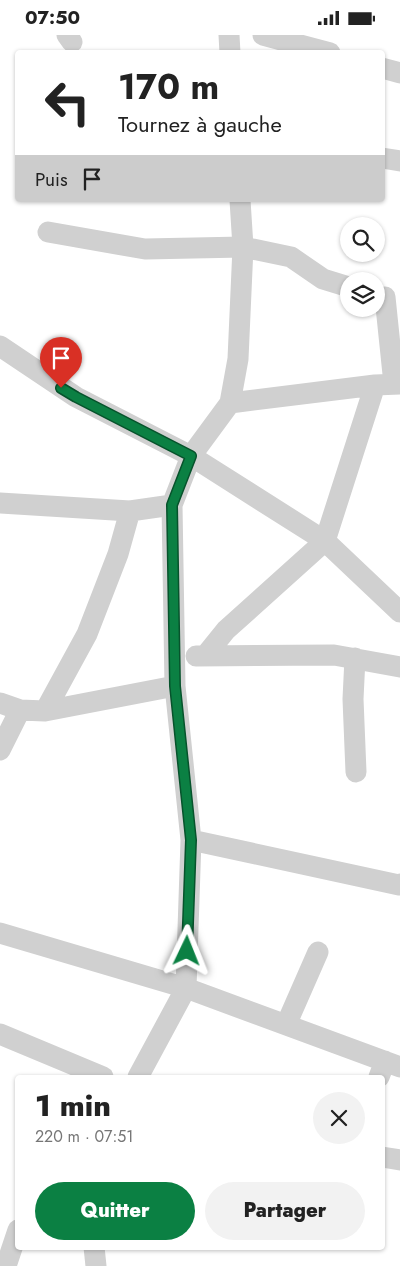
<!DOCTYPE html>
<html lang="fr">
<meta charset="utf-8">
<style>
:root{--surface:#fff;--page:#f2f2f2;--text:#222;--muted:#767676;--accent:#0b8043}
body{margin:0;font-family:Jost,sans-serif;background:var(--page);color:var(--text);height:100vh;display:flex;flex-direction:column;font-size:19px;white-space:nowrap}
*{box-sizing:border-box;margin:0}
p{font-size:16px;color:var(--muted)}
.icon{flex:none;width:28px;height:28px;fill:none;stroke:currentColor;stroke-width:2;stroke-linecap:round;stroke-linejoin:round}
.map{position:relative;flex:1;overflow:hidden}
.sheet{position:absolute;left:15px;top:1040px;width:370px;height:175px;display:flex;flex-direction:column;background:var(--surface);border-radius:5px;box-shadow:0 1px 4px #0004}
.sheet>*{flex:none}
.top-card{position:absolute;left:15px;top:15px;width:370px;height:152px;border-radius:5px;box-shadow:0 1px 4px #0004;background:#fff;color:var(--text);overflow:hidden}
.tools{position:absolute;left:340px;top:182px;display:grid;gap:10px}
.tools a{display:grid;place-items:center;width:45px;height:45px;border-radius:50%;background:var(--surface);box-shadow:0 1px 4px #0004;font-size:25px}
.pin{position:absolute;display:grid;place-items:center;width:42px;height:42px;color:#fff;margin:-51px -21px;border-radius:50% 50% 50% 0;rotate:-45deg;box-shadow:0 0 5px #0007}
.pin .icon{rotate:45deg}
.me{position:absolute;width:55px;margin:-28px;rotate:2deg;stroke-linejoin:round;filter:drop-shadow(0 0 4px #0008)}
.turn{display:flex;align-items:center;gap:18px;height:105px;padding:0 20px;font-size:22px}
.turn .icon{width:65px;height:65px;stroke-width:2.5}
.turn b{display:block;font-size:35px;line-height:42px}
.then{display:flex;align-items:center;height:48px;padding:0 20px;background:#0003;gap:10px;font-size:19px}
.round{display:grid;place-items:center;flex:none;width:52px;height:52px;border-radius:26px;background:var(--page)}
.headline{display:flex;align-items:center;justify-content:space-between;height:85px;padding:0 20px}
h1{font-size:30px;font-weight:800;line-height:38px}
.button{display:flex;gap:10px;margin-top:auto;padding:10px 20px}
.button a{flex:1;height:58px;border-radius:30px;background:var(--accent);color:#fff;font-size:20px;font-weight:800;line-height:58px;text-align:center}
.button a+a{background:var(--page);color:var(--text)}
.status{display:flex;justify-content:space-between;align-items:center;height:35px;padding:0 25px;background:var(--surface);direction:ltr}
.status svg{height:14px;fill:currentColor}
.map>svg:first-child{display:block}
.lines{fill:none;stroke-linecap:round;stroke-linejoin:round}
.street{stroke:#d0d0d0;stroke-width:21}
.route-casing{stroke:#07532c;stroke-width:12}
.route{stroke:#0b8043;stroke-width:9}
</style>
<div class="status"><b>07:50</b><svg viewBox="0 0 49 12"><path d="M0 12V9h3v3zM5 12V6h3v6zM10 12V3h3v9zM15 12V0h3v12zM26 1h20v11H26zM47 4h2v5h-2z"/></svg></div>
<div class="map">
<svg width="400" height="1231" viewBox="0 0 400 1231">
<rect width="100%" height="100%" fill="#fff"/>
<g class="lines">
<path class="street" d="M67,0L72,7
M229,0L230,18
M263,0L330,18
M382,33L400,38
M382,123L400,126
M48,197L145,214L243,212L291,222L323,244L349,252
M385,262L394,349
M0,311L76,362L191,421L325,506L400,577
M230,368L375,350L400,349
M0,468L130,476L172,470
M196,621L334,620L400,632
M205,621L226,595L325,506L375,350
M355,623L353,664L356,737
M0,668L20,675L45,676L175,651
M45,676L87,599L118,519L130,476
M0,715L20,675
M191,805L399,850L400,849
M0,898L186,953L400,1032
M286,990L318,917
M0,999L103,1042
M138,1042L186,953L191,805L175,651L172,470L191,421L230,368L238,324L243,212L240,165
M379,1042L385,1026
M382,1122L400,1125
M94,1212L96,1231
M6,1231L18,1195"/>
</g>
<g class="lines">
<defs>
<path id="route" d="M61,353L76,362L191,421L172,470L175,651L191,805L187,916"/>
</defs>
<use href="#route" class="route-casing"/>
<use href="#route" class="route"/>
</g>
</svg>
<div class="tools">
<a><svg class="icon" aria-label="search" viewBox="0 0 24 24"><circle cx="10" cy="10" r="6"/><path d="M15 15l6 6"/></svg></a>
<a><svg class="icon" aria-label="layers" viewBox="0 0 24 24"><path d="M12 4l9 5-9 5-9-5zM3 14l9 5 9-5"/></svg></a>
</div>
<div class="pin" style="left:61px;top:353px;background:#d93025"><svg class="icon" aria-label="arrive" viewBox="0 0 24 24"><path d="M6 21V4h12l-3 4 3 4H6"/></svg></div>
<svg class="me" style="left:187px;top:916px" viewBox="-20 -20 40 40"><path d="M0-17L14 15 0 8-14 15z" fill="#0b8043" stroke="#fff" stroke-width="4"/></svg>
<div class="top-card">
<div class="turn"><svg class="icon" aria-label="left" viewBox="0 0 24 24"><path d="M17 20v-9H6M10 6l-5 5 5 5"/></svg><div><b>170 m</b>Tournez à gauche</div></div>
<div class="then">Puis<svg class="icon" aria-label="arrive" viewBox="0 0 24 24"><path d="M6 21V4h12l-3 4 3 4H6"/></svg></div>
</div>
<section class="sheet">
<div class="headline"><div><h1>1 min</h1><p>220 m · 07:51</p></div><a class="round"><svg class="icon" aria-label="close" viewBox="0 0 24 24"><path d="M6 6l12 12M18 6L6 18"/></svg></a></div>
<div class="button"><a>Quitter</a><a>Partager</a></div>
</section>
</div>
